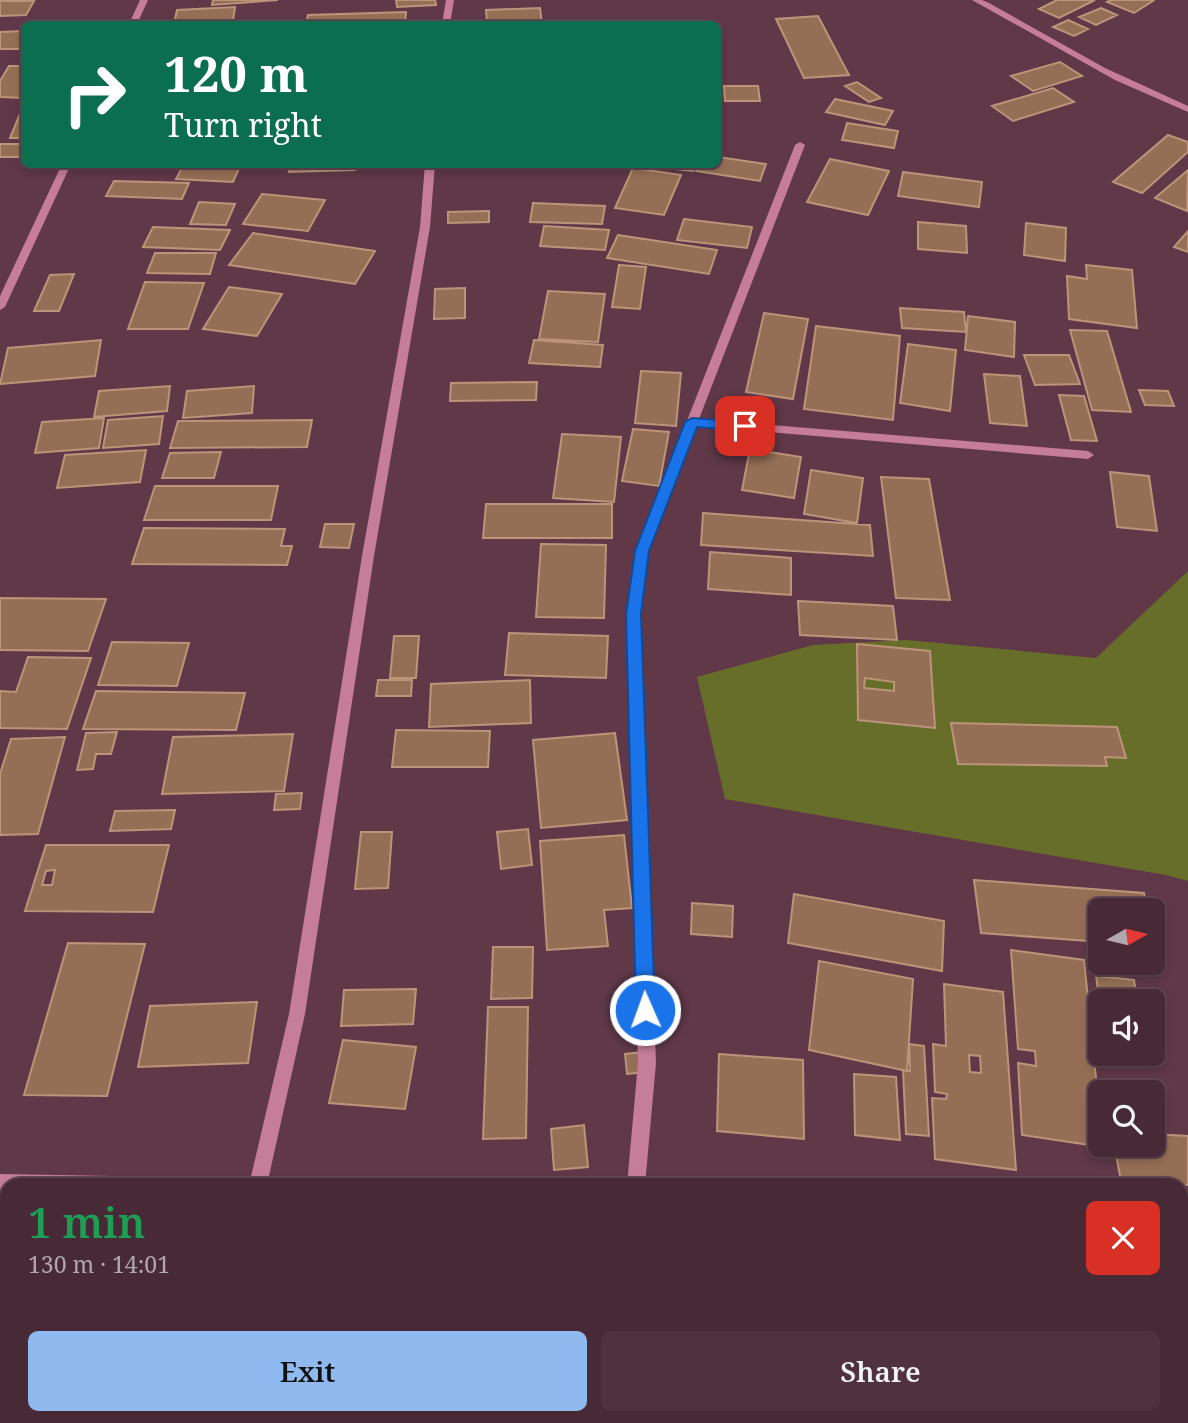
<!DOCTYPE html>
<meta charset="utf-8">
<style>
:root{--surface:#482a36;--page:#4f323e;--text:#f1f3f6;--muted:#b1a7ad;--line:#604651;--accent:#90b9f0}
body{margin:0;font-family:"Noto Serif",serif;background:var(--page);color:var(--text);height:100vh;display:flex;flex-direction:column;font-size:26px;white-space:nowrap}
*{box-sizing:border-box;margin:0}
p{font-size:23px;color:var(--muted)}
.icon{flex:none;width:38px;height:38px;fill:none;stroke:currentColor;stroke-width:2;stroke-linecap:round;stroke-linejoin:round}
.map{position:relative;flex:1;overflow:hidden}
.details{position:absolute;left:0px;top:1178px;width:1188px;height:247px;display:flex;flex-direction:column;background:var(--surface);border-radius:21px 21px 0 0;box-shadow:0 4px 10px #0003,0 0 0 2px var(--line)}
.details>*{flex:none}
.banner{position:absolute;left:21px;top:21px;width:700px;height:147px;border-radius:10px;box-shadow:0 4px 10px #0003,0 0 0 2px var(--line);background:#0b6e4f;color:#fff;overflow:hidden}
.needle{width:46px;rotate:82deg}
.fabs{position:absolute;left:1088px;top:898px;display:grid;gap:14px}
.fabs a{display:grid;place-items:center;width:77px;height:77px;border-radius:10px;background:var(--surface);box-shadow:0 4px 10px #0003,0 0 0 2px var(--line);font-size:35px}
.pin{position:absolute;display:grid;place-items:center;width:60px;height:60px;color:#fff;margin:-30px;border-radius:14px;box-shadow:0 4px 10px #0006}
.me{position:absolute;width:77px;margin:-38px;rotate:358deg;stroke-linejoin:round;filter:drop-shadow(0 0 5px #0008)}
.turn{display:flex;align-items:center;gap:24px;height:147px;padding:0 28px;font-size:32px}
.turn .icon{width:91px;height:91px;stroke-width:2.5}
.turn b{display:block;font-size:49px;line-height:60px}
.round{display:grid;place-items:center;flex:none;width:74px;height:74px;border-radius:10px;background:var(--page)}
.overview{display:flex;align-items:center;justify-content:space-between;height:119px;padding:0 28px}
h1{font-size:42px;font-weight:600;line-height:52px;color:#1e9e55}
.cta{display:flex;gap:14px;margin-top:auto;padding:14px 28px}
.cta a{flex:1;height:80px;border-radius:10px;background:var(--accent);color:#111;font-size:28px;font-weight:600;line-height:80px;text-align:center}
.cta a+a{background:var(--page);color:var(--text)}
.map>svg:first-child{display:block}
.green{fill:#676e2a}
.building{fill:#956f55;stroke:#bc9479;stroke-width:2;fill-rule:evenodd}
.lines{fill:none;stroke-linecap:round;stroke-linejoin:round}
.minor{fill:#c57d99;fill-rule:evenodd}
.route{fill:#1a73e8;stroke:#114b97;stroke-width:2}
</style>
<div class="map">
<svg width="1188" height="1423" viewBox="0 0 1188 1423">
<rect width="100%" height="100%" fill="#603848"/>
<path class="green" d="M1188,571V881L1166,875L725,799L697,677L813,645L907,640L1096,658Z"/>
<path class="building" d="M213,0H278L212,5Z
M396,0H435L436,5L397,7Z
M1057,0H1095L1059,18L1039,9Z
M1111,0H1149L1153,1L1134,13L1107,2Z
M0,1H34L26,15L0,16Z
M235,7L233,21L174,24L177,10Z
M540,8L542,24H487L486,10Z
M1101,8L1117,15L1096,25L1079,17Z
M406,12L405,24H306L308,15Z
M818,16L849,75L804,78L776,19Z
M1068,20L1088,29L1074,36L1053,27Z
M24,31V49H0V32Z
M1060,62L1082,76L1033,91L1011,76Z
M9,66H24V98L0,97V81Z
M857,82L881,98L869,102L845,86Z
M724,86H758L760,101H725Z
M1053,88L1074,102L1013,121L992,106Z
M835,99L893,111L885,125L826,112Z
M24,104V138H10Z
M847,123L898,131L894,148L842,140Z
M1168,135L1188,142V152L1142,193L1113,182Z
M0,144H24V148L19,157H0Z
M718,157L766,164L760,181L696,171L699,164H718Z
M830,159L889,171L868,215L807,202Z
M184,164H241L233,182L176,179Z
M263,164H356L355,170L289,172L290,168L262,169Z
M629,164H694L693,171Z
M633,168L681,175L664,215L615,208Z
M1188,170L1187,211L1155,198Z
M903,172L982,182L979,207L898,196Z
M114,181L189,183L182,199L106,196Z
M262,194L325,200L308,231L243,224Z
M199,202L235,204L226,225L190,224Z
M533,203L605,206L602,224L530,222Z
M489,211V222L448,223V212Z
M684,219L752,227L747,248L677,240Z
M918,222L966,226L967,253L918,249Z
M1026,223L1066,228L1065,261L1024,255Z
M544,226L609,230L605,250L540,246Z
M153,227L230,230L220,250L143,247Z
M1188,231V252L1174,247Z
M253,233L375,251L355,284L229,265Z
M618,235L717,250L709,274L607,258Z
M155,253H216L210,274L147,273Z
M619,265L646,267L640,309L612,307Z
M1086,265L1132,270L1137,328L1069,319L1067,276L1087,279Z
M74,274L59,311H34L50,275Z
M145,282L204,283L188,329H128Z
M229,287L282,294L257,336L203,329Z
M465,288V318L434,319L435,289Z
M548,291L605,294L598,342L539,339Z
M900,308L964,312L966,332L902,328Z
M764,313L808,319L793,399L746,392Z
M968,316L1015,322L1014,357L965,350Z
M816,326L900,336L893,420L804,409Z
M1070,330L1107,331L1131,412L1092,410Z
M101,340L95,376L0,384L8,348Z
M534,340L603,345L600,367L529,363Z
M908,344L956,350L950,411L900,403Z
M1024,355H1069L1080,384L1035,385Z
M641,371L681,373L676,426L635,423Z
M984,374L1020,376L1027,426L990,423Z
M537,382L536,400L450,401L451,383Z
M170,386L167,411L94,417L99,391Z
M254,386L252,413L183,418L187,391Z
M1139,390L1168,391L1174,406L1145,405Z
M1059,395L1084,396L1097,441L1071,440Z
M163,416L159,444L103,448L108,420Z
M104,418L99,448L35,453L42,422Z
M312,420L307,447L170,448L178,421Z
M633,429L669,432L659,486L622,481Z
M562,434L621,437L614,502L553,498Z
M750,449L801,457L794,498L742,490Z
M146,450L140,482L57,488L65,455Z
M221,452L214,478H162L170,453Z
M811,470L863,478L857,523L804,514Z
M1110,472L1149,476L1157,531L1117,527Z
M881,477L929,479L950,600L896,598Z
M155,486H278L271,520H144Z
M486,504H612V538H483Z
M703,513L870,525L873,556L701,545Z
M325,524H354L349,548L320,547Z
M144,528L285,529L281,546H292L287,565L132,564Z
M541,544L606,545L604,618L536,617Z
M710,552L791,558V595L708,589Z
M0,598L106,599L88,651L0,650Z
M798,601L893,606L897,640L800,635Z
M509,633L608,636L606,678L505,675Z
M394,636H419L416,678H390Z
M112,642L189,643L177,686L98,685Z
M857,644L930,651L935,728L858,720ZM865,678L894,682V691L864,688Z
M28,657L91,658L67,729L0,728V691L16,692Z
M378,680H412L411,696H376Z
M530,680L531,723L429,727L431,684Z
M96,691L245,693L236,730L83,729Z
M951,723L1117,727L1126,758L1105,757L1107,766L958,764Z
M396,730L490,731L488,767H392Z
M117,732L111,754H96L93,769L77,770L86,733Z
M615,733L627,820L541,828L533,740Z
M293,734L284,791L162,794L173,737Z
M65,737L38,834L0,835V774L11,739Z
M302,793L300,809L274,810L276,794Z
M175,810L171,829L110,831L115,811Z
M528,829L532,865L501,869L497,832Z
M361,832H392L388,888L355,889Z
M624,835L632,908L604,910L608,946L547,950L540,841Z
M46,845H169L153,912L25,911ZM55,870L52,885H42L46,871Z
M974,880L1144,893L1147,910H1101V942L981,933Z
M794,894L944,921L942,971L788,943Z
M692,903L733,906L732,937L691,934Z
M68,943L145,944L107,1096L24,1095Z
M493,947H533L532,998L491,999Z
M1011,950L1084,960L1103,1147L1022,1135L1018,1063L1036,1066L1035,1051L1018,1049Z
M819,961L913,979L907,1071L809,1050Z
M1096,976L1134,980L1137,1001H1101V1011Z
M944,984L1003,992L1016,1170L935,1159L932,1098L946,1099L947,1094L935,1092L933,1044L946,1046ZM969,1055L980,1056L981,1073L970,1072Z
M416,989L413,1024L341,1026L344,990Z
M257,1002L248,1063L138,1067L150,1006Z
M488,1007H528L526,1138L483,1139Z
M343,1040L416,1047L405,1109L329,1103Z
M909,1044L924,1046L929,1136L906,1134L903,1070L910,1071Z
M643,1052L646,1072L627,1074L625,1054Z
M719,1054L803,1060L804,1139L717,1131Z
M854,1074L896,1077L900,1140L855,1135Z
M584,1125L588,1167L554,1170L551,1129Z
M1153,1134L1188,1136V1185L1121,1181L1114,1144H1153Z
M1181,1402H1184L1188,1423H1117L1116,1418H1181Z
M1012,1418H1094L1095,1423H1013Z"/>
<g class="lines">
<path class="minor" d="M140,0H148L137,24H129Z
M446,0H454L450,24H442Z
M972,0H982L989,3L1105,68L1188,106V112L1115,80Z
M800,142L805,145L699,419L1088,451L1094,455L1088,459L696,426L648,551L640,614L656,1063L645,1185H627L638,1063L626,614L636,551L795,145Z
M62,164H71L5,307L0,310V296Z
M425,164H435L430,227L374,556L305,1014L267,1185H249L289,1014L362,556L420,227Z
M0,1174L115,1176L121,1179L124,1185H7V1192H0Z
M1181,1255H1188V1273H1181Z
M595,1418H615L614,1423H594Z"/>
</g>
<path class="route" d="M692,418L745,422L751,426L745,431L697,427L649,551L641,614L655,1010L652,1016L645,1019L639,1016L636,1010L626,614L635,551L685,422Z"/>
</svg>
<div class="fabs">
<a><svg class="needle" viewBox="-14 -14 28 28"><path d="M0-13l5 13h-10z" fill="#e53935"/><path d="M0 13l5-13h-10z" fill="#b1a7ad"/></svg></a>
<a><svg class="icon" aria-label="sound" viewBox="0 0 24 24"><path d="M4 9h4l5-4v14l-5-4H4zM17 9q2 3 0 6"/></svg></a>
<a><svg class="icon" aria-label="search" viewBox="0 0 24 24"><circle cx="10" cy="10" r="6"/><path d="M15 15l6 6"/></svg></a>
</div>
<div class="pin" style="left:745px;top:426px;background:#d93025"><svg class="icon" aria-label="arrive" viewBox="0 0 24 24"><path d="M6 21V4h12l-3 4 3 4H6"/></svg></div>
<svg class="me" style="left:645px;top:1010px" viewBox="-20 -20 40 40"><circle r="17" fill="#1a73e8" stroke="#fff" stroke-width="3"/><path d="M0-11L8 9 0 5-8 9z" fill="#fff"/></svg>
<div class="banner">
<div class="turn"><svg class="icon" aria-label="right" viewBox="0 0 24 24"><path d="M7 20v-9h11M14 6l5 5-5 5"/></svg><div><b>120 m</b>Turn right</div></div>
</div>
<section class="details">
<div class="overview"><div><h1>1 min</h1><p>130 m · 14:01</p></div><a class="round" style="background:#d93025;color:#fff"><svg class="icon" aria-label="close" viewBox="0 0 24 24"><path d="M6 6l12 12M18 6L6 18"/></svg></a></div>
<div class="cta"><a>Exit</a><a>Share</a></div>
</section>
</div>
